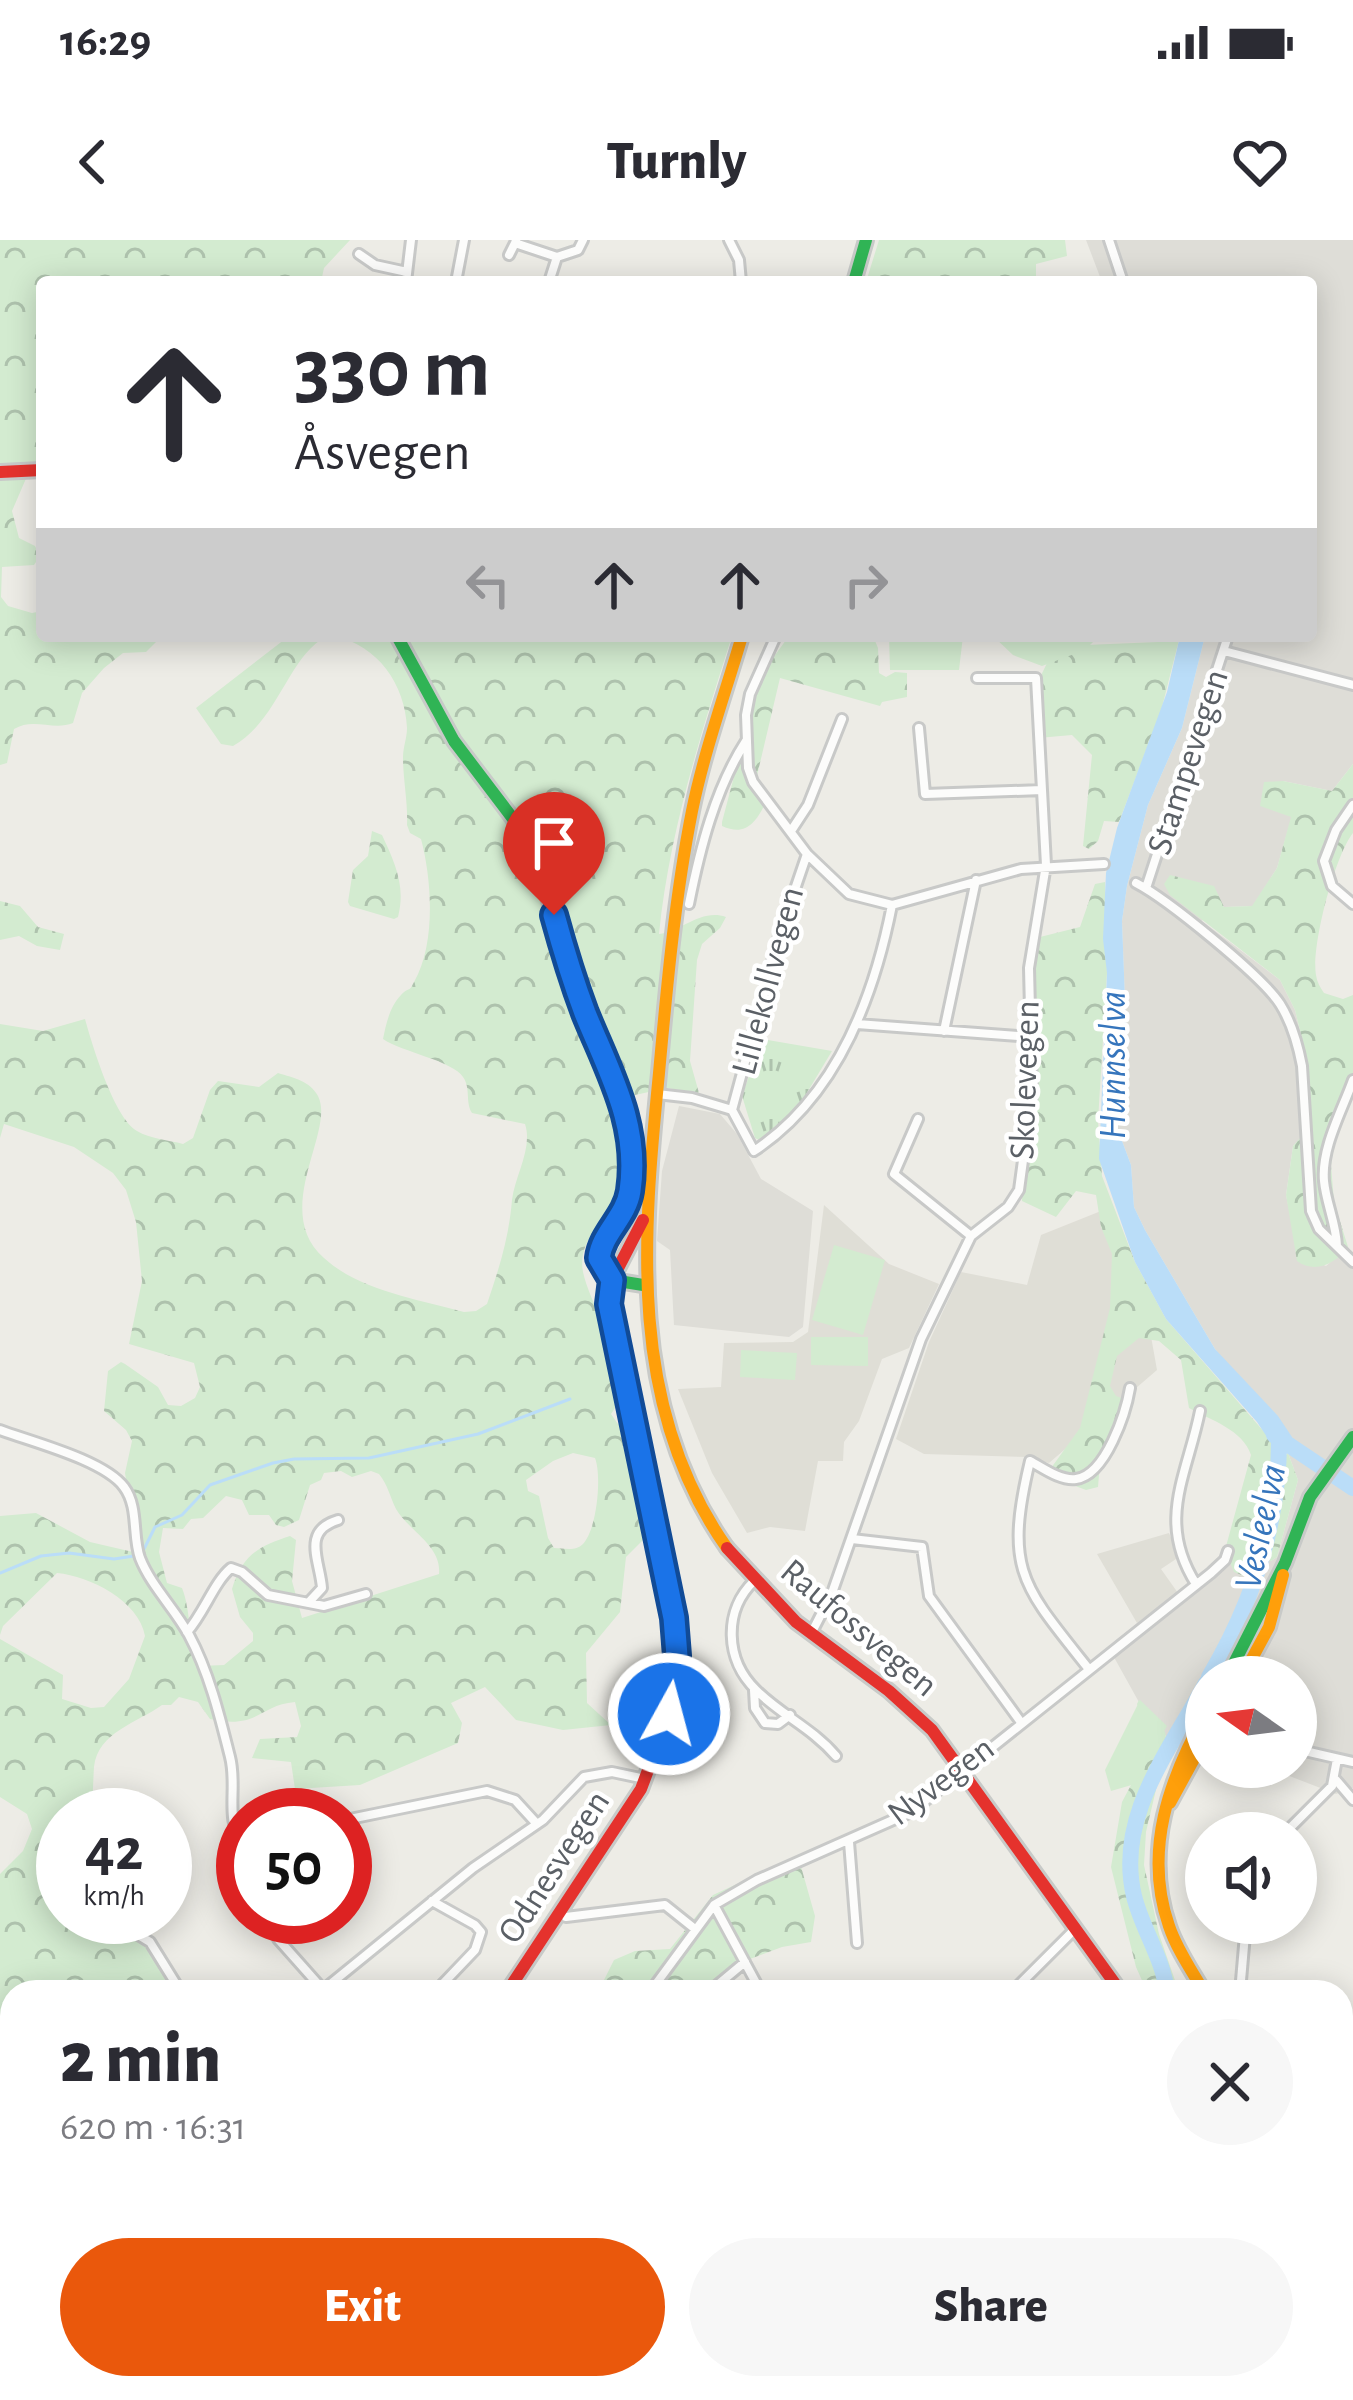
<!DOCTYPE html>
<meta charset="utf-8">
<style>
:root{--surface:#fff;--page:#f7f7f7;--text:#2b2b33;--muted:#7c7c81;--accent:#ea580c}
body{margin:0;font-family:"Alegreya Sans",sans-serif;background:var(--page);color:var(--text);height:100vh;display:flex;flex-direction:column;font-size:45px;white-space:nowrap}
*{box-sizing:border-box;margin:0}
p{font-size:39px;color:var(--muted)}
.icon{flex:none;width:66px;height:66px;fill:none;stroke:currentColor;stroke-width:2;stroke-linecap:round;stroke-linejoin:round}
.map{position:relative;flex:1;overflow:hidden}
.details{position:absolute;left:0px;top:1740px;width:1353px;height:420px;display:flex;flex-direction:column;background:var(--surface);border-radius:36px 36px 0 0;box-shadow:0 6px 30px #0003}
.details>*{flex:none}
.top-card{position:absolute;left:36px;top:36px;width:1281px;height:366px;border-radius:12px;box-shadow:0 6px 30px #0003;background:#fff;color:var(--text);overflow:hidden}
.needle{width:78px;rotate:284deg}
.fabs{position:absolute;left:1185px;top:1416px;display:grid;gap:24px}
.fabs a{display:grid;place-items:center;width:132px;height:132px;border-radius:50%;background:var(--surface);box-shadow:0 6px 30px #0003;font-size:60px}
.speed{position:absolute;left:36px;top:1548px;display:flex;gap:24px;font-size:60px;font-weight:700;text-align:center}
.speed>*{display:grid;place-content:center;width:156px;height:156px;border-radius:50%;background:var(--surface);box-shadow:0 6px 30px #0003;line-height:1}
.speed small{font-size:30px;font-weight:400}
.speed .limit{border:18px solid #d22;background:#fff;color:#111}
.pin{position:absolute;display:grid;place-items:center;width:102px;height:102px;color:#fff;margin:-123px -51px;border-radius:50% 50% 50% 0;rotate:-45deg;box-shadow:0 0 12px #0007}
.pin .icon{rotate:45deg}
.me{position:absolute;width:132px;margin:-66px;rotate:7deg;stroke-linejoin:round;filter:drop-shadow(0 0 9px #0008)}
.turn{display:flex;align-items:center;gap:42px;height:252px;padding:0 60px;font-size:54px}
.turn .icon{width:156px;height:156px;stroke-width:2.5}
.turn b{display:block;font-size:84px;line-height:102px}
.lanes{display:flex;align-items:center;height:114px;padding:0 60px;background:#0003;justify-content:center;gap:60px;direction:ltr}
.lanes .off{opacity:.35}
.round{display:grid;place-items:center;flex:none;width:126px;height:126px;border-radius:63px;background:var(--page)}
.head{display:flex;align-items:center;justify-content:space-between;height:204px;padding:0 60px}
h1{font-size:72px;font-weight:800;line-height:90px}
.action{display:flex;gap:24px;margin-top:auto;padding:24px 60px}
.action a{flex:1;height:138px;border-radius:72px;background:var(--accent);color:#fff;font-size:48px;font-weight:800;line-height:138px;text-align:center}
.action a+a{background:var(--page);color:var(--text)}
.status{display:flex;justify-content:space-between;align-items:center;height:84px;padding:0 60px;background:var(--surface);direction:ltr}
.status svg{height:33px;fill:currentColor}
header{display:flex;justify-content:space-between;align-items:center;height:156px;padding:0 60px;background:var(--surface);font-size:54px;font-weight:800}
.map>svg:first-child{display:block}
.industrial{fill:#deddd7}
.education{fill:#dfded6}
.grass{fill:url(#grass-tufts)}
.forest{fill:url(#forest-crowns);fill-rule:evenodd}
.park{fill:#d3ebd0}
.water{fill:#baddf8}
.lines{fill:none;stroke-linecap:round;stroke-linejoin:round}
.stream{stroke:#baddf8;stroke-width:3}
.river{stroke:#baddf8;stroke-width:16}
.street-casing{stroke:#c8c9c8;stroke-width:14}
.fast-casing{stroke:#c8cac8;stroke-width:18}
.slow-casing{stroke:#c8cac8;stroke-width:18}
.jam-casing{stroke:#c8cac8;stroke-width:18}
.street{stroke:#fcfcfb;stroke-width:8}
.fast{stroke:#30b455;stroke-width:12}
.slow{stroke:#ff9f0a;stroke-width:12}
.jam{stroke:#e5322d;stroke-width:12}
.route-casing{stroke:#114b97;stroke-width:30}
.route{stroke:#1a73e8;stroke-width:21}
.labels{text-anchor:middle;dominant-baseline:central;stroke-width:9;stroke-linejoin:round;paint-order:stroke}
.street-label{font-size:36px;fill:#5b6066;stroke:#fff}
.water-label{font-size:39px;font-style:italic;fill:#3675bc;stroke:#fff}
</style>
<div class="status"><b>16:29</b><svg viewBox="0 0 49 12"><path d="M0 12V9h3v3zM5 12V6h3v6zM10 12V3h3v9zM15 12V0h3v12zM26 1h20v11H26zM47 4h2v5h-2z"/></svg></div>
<header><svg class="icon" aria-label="back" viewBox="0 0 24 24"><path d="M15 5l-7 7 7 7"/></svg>Turnly<svg class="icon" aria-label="heart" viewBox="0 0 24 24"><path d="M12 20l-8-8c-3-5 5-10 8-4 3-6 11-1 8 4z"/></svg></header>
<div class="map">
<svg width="1353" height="2160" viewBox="0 0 1353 2160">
<defs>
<pattern id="grass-tufts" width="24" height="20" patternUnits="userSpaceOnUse" patternTransform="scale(3)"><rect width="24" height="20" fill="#d3ebd0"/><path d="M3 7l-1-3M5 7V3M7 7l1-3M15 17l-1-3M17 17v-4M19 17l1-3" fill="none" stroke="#aec2ad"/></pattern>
<pattern id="forest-crowns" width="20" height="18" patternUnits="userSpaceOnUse" patternTransform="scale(3)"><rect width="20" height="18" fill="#d3ebd0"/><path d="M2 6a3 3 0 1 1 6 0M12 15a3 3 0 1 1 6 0" fill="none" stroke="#aec2ad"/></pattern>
</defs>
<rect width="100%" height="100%" fill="#edece6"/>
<path class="industrial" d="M1086,0H1353V524L1332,551L1283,541L1292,576L1277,628L1253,666L1224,667L1217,658L1202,681L1280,740L1295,770L1306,815L1308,861L1301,898L1293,906L1286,955L1298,1013L1326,1026L1348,1007L1353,1015V1548L1336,1554L1266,1527H1296V1437H1206V1507L1166,1496L1140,1464L1110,1410L1116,1400L1217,1322L1225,1310L1259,1320L1271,1321L1277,1317L1298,1240L1288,1213L1290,1206L1215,1109L1145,990L1134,967L1131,925L1115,882V853L1127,814L1122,681L1127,646L1148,565L1182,488L1205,396H1311V42H1102Z
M679,866L720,874L737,894L761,939L813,971L803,1087L789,1097L674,1085L670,1010L657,1001L662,931Z
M0,2008L12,2041V2148H53L40,2160H0Z"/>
<path class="education" d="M824,965L889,1024L939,1044L909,1108L882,1119L859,1181L844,1202L843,1221H818L805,1291L770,1287L747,1293L712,1233L678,1149L721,1147L724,1103L793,1102L808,1092Z
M1111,967L1144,1057L1157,1130L1049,1223L1028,1217L924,1214L896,1199L929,1102L961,1032L1027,1045L1041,995Z
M1169,1293L1179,1317L1161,1329L1178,1353L1137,1383L1097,1314Z"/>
<path class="grass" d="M762,799L832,811L799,866L761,901L755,898L742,856Z"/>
<path class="forest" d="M0,0H350L324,28L321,42H42V227L28,234L12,271L19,298L35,306L40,316L34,325L2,327L1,357L8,366L32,373L42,371V396H162L146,412L123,413L104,428L82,453L73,483C53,491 33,477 14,489L7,523L0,525Z
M879,0H1065L1067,16L1036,24V42H866Z
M289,396H327C288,416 279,480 233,506L221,504L196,468Z
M335,396H732C701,493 669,593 659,694C681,692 701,668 726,677L720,688L702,704L697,720L690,821L699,853L667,848L635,855C622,888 630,924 616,957C606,983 577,999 583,1032C591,1071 640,1136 611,1174L618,1184L639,1190L650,1236L654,1289L626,1317L620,1372L586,1413L587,1463L611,1485L563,1490L516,1480L485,1447L451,1463L462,1483L458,1503L360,1545L295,1549L291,1522L252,1518L260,1499L297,1497L301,1486L295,1462C259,1465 258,1490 210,1479L198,1462L179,1457L171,1465H162C137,1483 98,1492 94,1527C93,1543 93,1559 91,1575H63V1677H126L128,1685L150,1696L185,1752H12V2041L0,2008V1634L23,1611L32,1589L27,1574L0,1557V1399L63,1435L62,1459L91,1468L104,1467L129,1439L145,1396C139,1361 90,1336 57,1333L3,1386L0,1395V1276L36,1273L90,1302L133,1312L136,1303L125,1233L132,1201L126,1190L104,1171L108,1131L121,1122L125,1124L158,1147L168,1165L181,1166L195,1158L200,1147L194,1123L129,1104L142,1041L136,982L126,950L113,933L74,907L4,884L0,898V784L43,791L85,779C92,804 114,878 137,891C150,899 169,900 183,904L193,898L210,850L218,841L259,847L278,833C294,838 310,841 318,856C336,891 270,970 324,1018C360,1051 418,1059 464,1072L476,1071L487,1064C499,1029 509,997 512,960C515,935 533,908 525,884L472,873C465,862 471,848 463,837C453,821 402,812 383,799C386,784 390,766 401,755C411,745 408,754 414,742C436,704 432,640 421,599L410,593L407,585C408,562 403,540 403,517C403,507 407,498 407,488C405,444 378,406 335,396ZM573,1213L595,1218C602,1236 597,1289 583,1304C575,1312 564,1308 554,1308L548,1298L539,1256L528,1251L526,1240L553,1221ZM341,1231L352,1237L371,1231L379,1234C388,1245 390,1257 396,1269C409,1291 442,1306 439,1334L302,1378L292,1341L296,1300L290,1296C259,1306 242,1315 232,1349L240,1377L253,1393V1401L224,1425L200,1426C187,1403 192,1373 182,1348L167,1343L159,1312L163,1288L183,1289L191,1279L203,1278L226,1256L242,1260L249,1275H269L276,1285L284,1287L299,1280L310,1245L321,1240L324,1233Z
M789,396H873L878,408L879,433L886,437L895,432L907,433V457L882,462L880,466L780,438L756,540L766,562C756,582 746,597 722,586V582L761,434Z
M1164,396H1180L1161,471L1119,582L1104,581L1098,601L1089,609L1083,606L1092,515L1072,495L1038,498L1033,452L1048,421L1086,405L1158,402Z
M1353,524V593C1335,615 1311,706 1316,735C1317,742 1320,747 1324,753L1343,759L1353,755V854L1334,904L1331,925L1334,962L1348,1007C1335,1024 1315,1034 1297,1021L1286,955L1293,906L1301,897L1308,861L1306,815L1295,770L1280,740L1170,655L1164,644L1170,635L1214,646L1224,667L1252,666L1277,628L1291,577L1260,566L1264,542L1283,541L1332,551Z
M372,591L382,595C395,623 406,646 398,677L394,679L350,666L348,662L353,630L368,616Z
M1105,642L1107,733L1098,881L1102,936L1135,1022L1166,1079L1285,1216L1288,1213L1298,1240L1277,1317L1271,1321L1259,1320L1249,1338L1234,1332L1225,1310L1251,1215C1243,1190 1211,1180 1189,1168L1181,1120L1159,1101L1139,1098L1117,1116L1110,1146L1116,1156L1130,1161L1125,1186L1100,1223L1098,1247L1086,1250L1046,1235L1080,1188L1110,1068L1112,1014L1101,987L1096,955L1076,951L1056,977L1022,961L1032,699L1080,687L1095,644Z
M0,661L20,666L38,687L64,694L60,710L37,706L19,696L0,700Z
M1139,1460L1165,1492L1167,1503L1146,1592L1144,1625L1159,1694L1179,1752H1150L1144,1745L1136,1727L1111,1627L1122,1562L1158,1494L1142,1478L1137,1464Z
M798,1616L815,1676L811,1702L782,1707L742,1722L702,1752H598L614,1720L635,1711L670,1709L713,1655Z
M85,2148H410L409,2160H70Z"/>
<path class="park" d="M889,396H963L959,430H890Z
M993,396H1099L1085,410L1042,426L1013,415Z
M834,1005L885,1020L863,1095L812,1080Z
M811,1097H868V1126L811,1125Z
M741,1110L797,1113L795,1140L740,1137Z
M1140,1460L1167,1486L1135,1544L1111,1551L1105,1530Z"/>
<path class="water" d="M1180,396H1205L1182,488L1148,565L1127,646L1122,681L1127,813L1115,853V882L1131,925L1134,967L1145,990L1215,1109L1278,1176L1292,1197L1288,1213L1273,1218V1206L1257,1182L1166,1079L1135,1022L1099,919L1107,733L1103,699L1106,633L1117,588L1167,452Z"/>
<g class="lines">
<path class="stream" d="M0,1333L41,1316L69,1313L114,1319L134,1316L144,1309L155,1287L182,1275L210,1245L273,1223L294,1219L369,1218L478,1194L570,1159"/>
<path class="river" d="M1274,1195L1353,1248
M1209,1437C1252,1364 1279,1286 1279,1201
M1167,1752C1163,1718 1142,1689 1134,1656C1115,1576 1171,1509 1206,1443
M1298,2148L1300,2160"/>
<defs>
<path id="street" d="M516,0L515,3L557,17
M729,0L739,20L741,42
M1109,0L1123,42
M359,14L375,25L407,32
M509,15L515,3
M406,42L411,0
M456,42L464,0
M549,42L557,17L578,10L583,0
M776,396L750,454L746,475L748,528L753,542L807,614L849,654L892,665L1021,629L1104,624
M1224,411L1353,445
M919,488L925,554L1042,550
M1353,565L1336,590L1324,621L1332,646L1353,664
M791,591L808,565L842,479
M1136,643C1167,659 1262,736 1280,764C1292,783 1298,805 1302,826L1311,971L1319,989L1353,1022
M1146,648L1228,396
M689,664C700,609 715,549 746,501
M857,784L1031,797
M944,791L976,640
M657,854L692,858L732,870L754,911C836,857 874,757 892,665
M732,870L779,696L807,614
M918,879L894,934L971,996
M1337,1006C1336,983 1326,963 1324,941C1321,908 1342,871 1353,840
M0,1190C32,1202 104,1220 124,1247C139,1267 132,1296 140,1318C151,1346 175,1369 189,1395C209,1432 220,1477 230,1517C238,1547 224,1578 243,1606
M852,1299L922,1307L929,1356L1020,1481
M754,1341C723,1371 725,1420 756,1450C781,1475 812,1488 836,1516
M1196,1344C1156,1281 1187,1236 1200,1171
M310,1361L322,1348C320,1321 301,1291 338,1280
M187,1392C204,1373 214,1342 231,1328L242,1332L268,1355L324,1366L366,1354
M811,1394L832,1353L921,1099L971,996L1008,967L1019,950L1032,854L1029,728L1046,625L1036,438H977
M1088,1428C1022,1345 1004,1330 1030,1221C1043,1228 1060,1241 1076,1239C1106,1235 1126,1172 1130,1148
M754,1450L755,1468L765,1483L778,1484L790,1475
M1296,1509L1353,1522
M1336,1540L1353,1560
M345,1580L487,1551L515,1560L537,1584
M1285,1593L1332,1546L1337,1519
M849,1602L857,1703
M432,1661L475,1685L481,1692L475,1710L435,1752
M714,1665L761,1752
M272,1677L278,1699L325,1752
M566,1677L665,1665L695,1689
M117,1682L150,1702L181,1752
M323,1750L473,1628L543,1580L584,1537L612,1532L645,1539
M650,1752L714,1665L757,1640L911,1572L1211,1333L1225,1320L1228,1311
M709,1752L745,1722
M1012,1752L1075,1689
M1240,1752L1246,1683
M1341,1830L1353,1832
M442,2148L458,2160
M792,2148L794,2160
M1025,2148L1042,2160
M1201,2160L1204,2148"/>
<path id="fast" d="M854,42L866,0
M397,396L454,501L533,605L568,727L624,864L632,904L630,951L624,973L599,1015L603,1030L612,1040
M612,1040L643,1045
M1227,1437L1285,1323L1310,1257L1353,1197"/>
<path id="slow" d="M727,1308C627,1167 643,996 659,833C667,745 675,657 692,571C704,512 725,454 742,396
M1242,1437L1269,1387L1283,1335
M1170,1563L1206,1497
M1204,1752C1192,1731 1177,1710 1169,1686C1143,1611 1169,1539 1206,1473
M1317,2148L1318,2160"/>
<path id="jam" d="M0,232L42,230
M727,1308L796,1382L889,1451L932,1490L1121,1752
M507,1752L641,1549L669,1474L675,1445L674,1378L608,1057L613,1038L643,980
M1341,1961L1353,1971
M60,2160L74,2148"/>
</defs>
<use href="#street" class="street-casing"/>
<use href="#fast" class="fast-casing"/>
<use href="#slow" class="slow-casing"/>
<use href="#jam" class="jam-casing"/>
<use href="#street" class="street"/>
<use href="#fast" class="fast"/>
<use href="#slow" class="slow"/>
<use href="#jam" class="jam"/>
</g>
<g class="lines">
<defs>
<path id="route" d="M554,675C563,708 573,741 585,773C609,832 640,885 630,951C626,977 602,993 599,1018L612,1040L609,1064L674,1378L677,1416L669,1474"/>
</defs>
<use href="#route" class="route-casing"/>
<use href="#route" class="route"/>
</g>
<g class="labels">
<g class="street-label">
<text transform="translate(1188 522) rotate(-72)">Stampevegen</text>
<text transform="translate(768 741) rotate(-75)">Lillekollvegen</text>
<text transform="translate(1025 840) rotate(-88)">Skolevegen</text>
<text transform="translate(859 1388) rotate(40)">Raufossvegen</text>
<text transform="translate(941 1541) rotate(-37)">Nyvegen</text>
<text transform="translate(554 1627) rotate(-57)">Odnesvegen</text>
</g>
<g class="water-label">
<text transform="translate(1113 825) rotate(-90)">Hunnselva</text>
<text transform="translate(1261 1287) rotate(-78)">Vesleelva</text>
</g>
</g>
</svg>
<div class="fabs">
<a><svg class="needle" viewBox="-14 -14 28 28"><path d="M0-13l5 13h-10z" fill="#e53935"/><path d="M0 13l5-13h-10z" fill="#7c7c81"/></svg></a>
<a><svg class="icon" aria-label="sound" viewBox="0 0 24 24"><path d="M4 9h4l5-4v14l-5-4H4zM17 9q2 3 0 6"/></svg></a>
</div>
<div class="speed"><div>42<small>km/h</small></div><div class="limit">50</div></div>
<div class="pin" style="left:554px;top:675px;background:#d93025"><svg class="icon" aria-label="arrive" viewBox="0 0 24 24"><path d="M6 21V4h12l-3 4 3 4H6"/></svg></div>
<svg class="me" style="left:669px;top:1474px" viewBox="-20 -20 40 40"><circle r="17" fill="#1a73e8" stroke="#fff" stroke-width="3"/><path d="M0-11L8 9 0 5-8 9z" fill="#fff"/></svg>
<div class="top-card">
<div class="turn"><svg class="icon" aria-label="ahead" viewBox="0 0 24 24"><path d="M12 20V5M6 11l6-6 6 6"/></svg><div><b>330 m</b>Åsvegen</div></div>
<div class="lanes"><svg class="icon off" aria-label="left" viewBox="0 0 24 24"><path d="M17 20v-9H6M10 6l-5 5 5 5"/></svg><svg class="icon" aria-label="ahead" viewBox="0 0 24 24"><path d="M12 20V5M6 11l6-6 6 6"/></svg><svg class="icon" aria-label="ahead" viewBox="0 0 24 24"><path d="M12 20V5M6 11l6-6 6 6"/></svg><svg class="icon off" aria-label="right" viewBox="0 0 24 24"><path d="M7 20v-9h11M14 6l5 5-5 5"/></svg></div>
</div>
<section class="details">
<div class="head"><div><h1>2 min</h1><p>620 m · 16:31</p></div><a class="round"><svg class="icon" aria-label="close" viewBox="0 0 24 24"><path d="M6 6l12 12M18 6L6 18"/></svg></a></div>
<div class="action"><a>Exit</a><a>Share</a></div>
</section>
</div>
